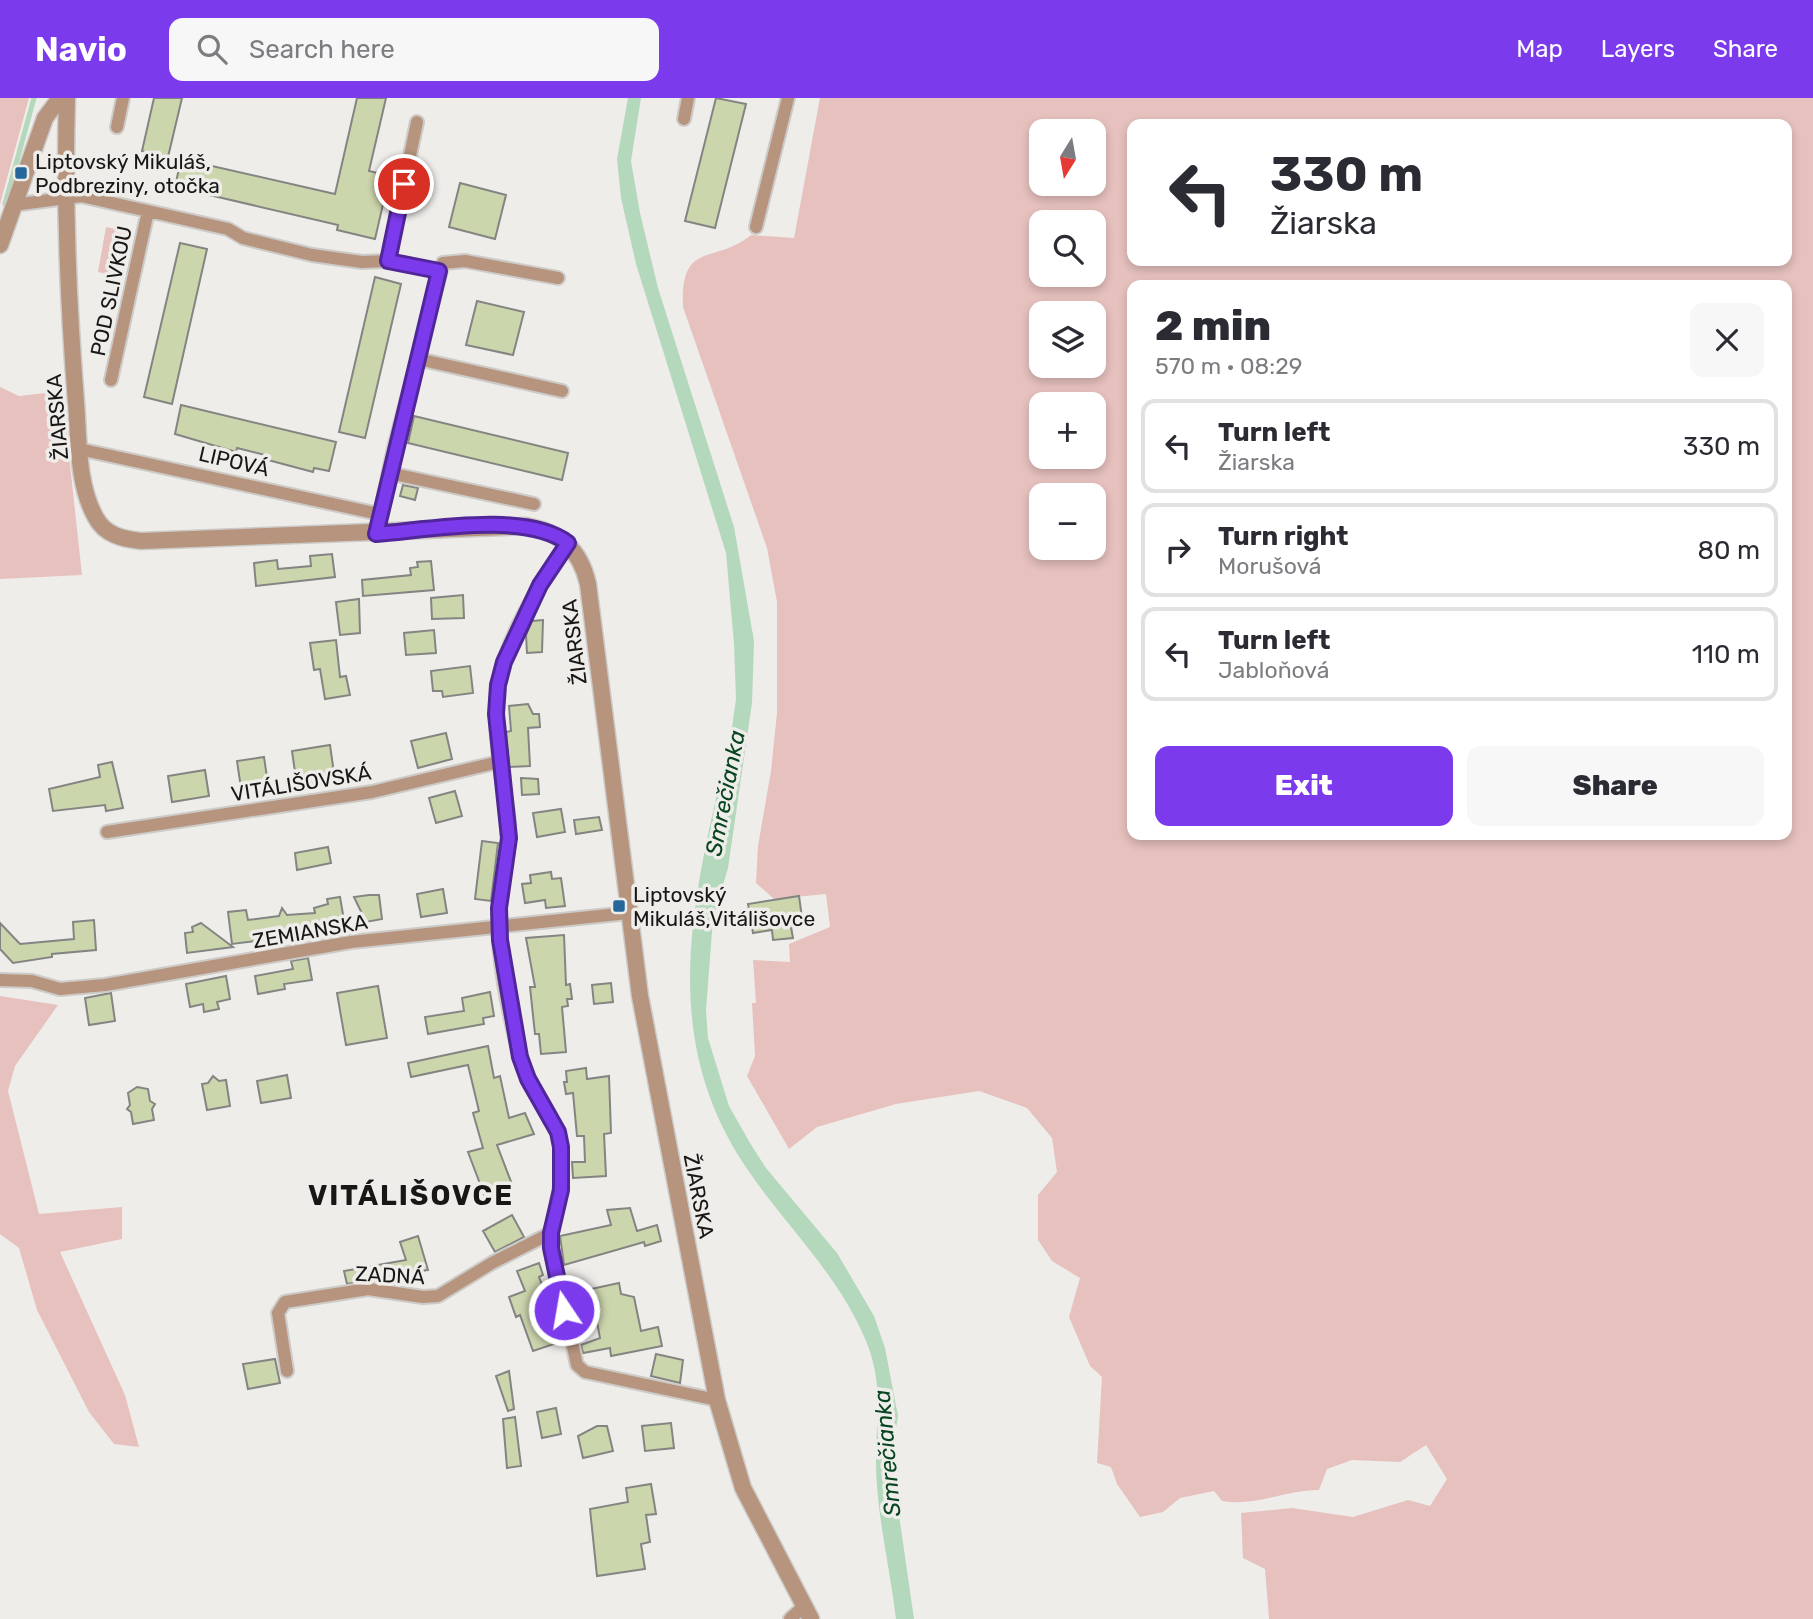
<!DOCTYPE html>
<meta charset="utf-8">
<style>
:root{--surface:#fff;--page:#f7f7f7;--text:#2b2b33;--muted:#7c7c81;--line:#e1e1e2;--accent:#7c3aed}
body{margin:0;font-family:Rubik,sans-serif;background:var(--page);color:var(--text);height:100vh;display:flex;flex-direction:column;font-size:26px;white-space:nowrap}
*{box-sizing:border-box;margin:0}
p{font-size:23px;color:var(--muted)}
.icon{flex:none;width:38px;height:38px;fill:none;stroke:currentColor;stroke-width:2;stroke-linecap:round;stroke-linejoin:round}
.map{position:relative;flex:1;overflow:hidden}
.side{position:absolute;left:1127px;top:182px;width:665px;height:560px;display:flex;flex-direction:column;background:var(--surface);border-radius:14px;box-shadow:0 4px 10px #0003}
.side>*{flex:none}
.hud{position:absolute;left:1127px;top:21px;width:665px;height:147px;border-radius:14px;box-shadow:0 4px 10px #0003;background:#fff;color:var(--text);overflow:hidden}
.needle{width:46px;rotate:191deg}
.fabs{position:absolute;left:1029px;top:21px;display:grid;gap:14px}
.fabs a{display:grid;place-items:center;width:77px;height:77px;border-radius:14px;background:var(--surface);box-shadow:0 4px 10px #0003;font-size:35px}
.pin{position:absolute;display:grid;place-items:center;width:60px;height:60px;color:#fff;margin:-30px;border:4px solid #fff;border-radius:50%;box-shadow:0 2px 7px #0007}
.me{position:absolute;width:77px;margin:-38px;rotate:348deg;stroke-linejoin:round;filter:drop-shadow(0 0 5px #0008)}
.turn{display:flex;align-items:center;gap:24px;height:147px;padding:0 28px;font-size:32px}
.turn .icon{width:91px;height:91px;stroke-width:2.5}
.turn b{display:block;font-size:49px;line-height:60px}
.round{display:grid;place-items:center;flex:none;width:74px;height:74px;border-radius:14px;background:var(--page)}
.head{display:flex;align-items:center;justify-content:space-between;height:119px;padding:0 28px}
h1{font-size:42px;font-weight:800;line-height:52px}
.action{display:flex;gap:14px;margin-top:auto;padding:14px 28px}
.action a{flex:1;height:80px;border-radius:14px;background:var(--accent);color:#fff;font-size:28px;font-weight:800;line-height:80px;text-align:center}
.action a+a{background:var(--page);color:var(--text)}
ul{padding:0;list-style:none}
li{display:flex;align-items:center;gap:21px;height:94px;margin:0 14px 10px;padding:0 14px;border:4px solid var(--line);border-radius:14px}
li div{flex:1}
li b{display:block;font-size:26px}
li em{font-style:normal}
header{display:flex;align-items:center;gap:42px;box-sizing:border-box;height:98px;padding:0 35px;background:var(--accent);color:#fff}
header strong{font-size:33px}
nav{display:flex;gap:38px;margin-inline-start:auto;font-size:24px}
.search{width:490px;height:63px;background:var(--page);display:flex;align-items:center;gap:18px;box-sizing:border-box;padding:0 24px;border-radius:14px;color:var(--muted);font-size:26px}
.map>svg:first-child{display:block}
.green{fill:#e6c1be;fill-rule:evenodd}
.water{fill:#b3d8bb}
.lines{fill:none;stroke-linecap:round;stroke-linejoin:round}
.stream{stroke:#b3d8bb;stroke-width:5}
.building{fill:#ccd6ad;stroke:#848582;stroke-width:2}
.minor-casing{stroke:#cdcbc8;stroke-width:16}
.tertiary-casing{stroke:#cdcbc8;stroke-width:19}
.minor{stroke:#b6947e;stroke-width:12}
.tertiary{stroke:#b6947e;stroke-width:16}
.route-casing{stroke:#51269a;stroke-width:18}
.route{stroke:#7c3aed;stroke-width:12}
.poi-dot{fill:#25669b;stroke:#efedea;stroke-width:2.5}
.labels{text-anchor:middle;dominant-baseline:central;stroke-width:7;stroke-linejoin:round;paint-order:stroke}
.poi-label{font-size:21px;fill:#181716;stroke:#efedea;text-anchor:start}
.street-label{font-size:21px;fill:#181716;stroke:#efedea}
.water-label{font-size:23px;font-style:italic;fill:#084520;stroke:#efedea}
.district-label{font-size:28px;font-weight:bold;letter-spacing:2px;fill:#181716;stroke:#efedea}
</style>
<header>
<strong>Navio</strong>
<div class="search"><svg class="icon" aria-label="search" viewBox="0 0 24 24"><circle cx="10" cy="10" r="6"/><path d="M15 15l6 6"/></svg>Search here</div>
<nav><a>Map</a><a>Layers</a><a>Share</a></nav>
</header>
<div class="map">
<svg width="1813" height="1521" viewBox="0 0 1813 1521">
<rect width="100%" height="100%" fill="#efedea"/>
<path class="green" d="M0,0H29L0,106Z
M820,0H1813V1521H1269L1265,1471L1243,1460L1241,1415L1292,1410L1353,1419L1408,1402L1430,1408L1447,1381L1426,1347L1400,1364L1352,1362L1327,1371L1319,1392C1285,1392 1255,1409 1222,1403L1214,1393L1180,1400L1163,1414L1140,1419L1117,1386L1111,1369L1097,1365L1102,1279L1090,1268L1069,1219L1080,1180L1052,1163L1038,1142V1097L1057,1074L1052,1040L1027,1010L979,993L896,1006L817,1029L789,1051L747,978L755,958L752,905H756L753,862L790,864L789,846L830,829L826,796L774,801L756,785L758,748L771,673L777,615V504L767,450L683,209C680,142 714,167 751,137L794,140ZM1132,26H1787V163H1132ZM1041,33H1094V86H1041ZM1041,124H1094V177H1041ZM1132,187H1787V737H1132ZM1041,215H1094V268H1041ZM1041,306H1094V359H1041ZM1041,397H1094V450H1041Z
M106,129L126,133L115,178L98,174Z
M0,289L19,298L62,293L82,477L0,481Z
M0,898L58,907L15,968L8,993L39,1116L122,1109V1141L60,1154L125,1297L139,1349L114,1346L89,1314L37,1212L19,1150L0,1136Z"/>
<path class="water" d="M628,0H641L631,63L640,115L658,190L734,429L754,543L752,605L728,770L713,821L706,912L708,940L729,1008L750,1045L766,1070L837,1155L874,1218L885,1250L898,1318L893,1348L896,1396L914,1521H896C890,1469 876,1415 876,1363C876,1319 884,1287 866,1243C840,1180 791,1133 752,1078C649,934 698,786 732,629L736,601L734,546L726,455L636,166L621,100L617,61Z"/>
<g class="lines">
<path class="stream" d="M5,106L34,0"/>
</g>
<path class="building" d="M154,0H182L168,59L142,53Z
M357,0H386L369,73L386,77L384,88L387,89L375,141L337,132L338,127L175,89L181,61L335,96Z
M716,0L746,6L715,130L685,123Z
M460,85L506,97L495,141L449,129Z
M180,145L207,151L172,306L144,299Z
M375,179L401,186L365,340L339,334Z
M477,203L524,214L513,257L466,247Z
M181,307L336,344L329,373L314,370L313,374L268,362L269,358L237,350L236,354L175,336Z
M414,318L568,355L562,382L408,345Z
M403,387L418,390L415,402L400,398Z
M332,456L335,479L256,488L254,465L277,462L278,471L311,468L310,458Z
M431,463L434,492L363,498L362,482L411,477L410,470L418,469L417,464Z
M463,497L464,520L432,521L431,500Z
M359,501L360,535L340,537L336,504Z
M543,522L542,554L527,555L526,537L532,523Z
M434,532L436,555L406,557L404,535Z
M336,542L340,579L346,578L350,597L325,601L320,571L314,572L310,545Z
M470,568L473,595L443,599L442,593H433L431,573Z
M528,606L533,616H539L540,629L528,630L530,668L509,669L506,634L511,633L509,608Z
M446,635L452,661L418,670L411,643Z
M330,647L335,682L297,688L292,653Z
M264,659L268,686L241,690L237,663Z
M112,664L123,710L106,713L105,707L53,713L49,691L100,679L98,667Z
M205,672L209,698L172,704L168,678Z
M521,680L538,681L539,696L522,697Z
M455,693L462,718L436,725L429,700Z
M561,711L565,734L537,739L533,715Z
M599,719L602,732L576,736L574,722Z
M482,743L498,745L491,803L475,801Z
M328,749L331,765L297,772L295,755Z
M551,774L552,781L561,780L565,808L546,810L545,802L525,805L522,786L531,785L530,777Z
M443,791L447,815L421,819L417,796Z
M369,797H379L382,821L366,824L354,799Z
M799,798L803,827L791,829L793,840L773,842L772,832L753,835L748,806Z
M340,799L345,828L295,832L296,838L232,846L228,814L246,812L248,822L279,818L282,810L287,817L315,815L314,810L328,806L327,801Z
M94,822L96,852L52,856V859L13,865L0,851V825L20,846L74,841L73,824Z
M201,825L233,849L187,855L185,835L193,834L192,829Z
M564,837L566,887L570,886L572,901H567L568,908L562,909L566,954L541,956L539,936H535L530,889H535L526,840Z
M308,860L312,882L284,886L285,891L258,896L255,878L293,871L291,863Z
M226,878L230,901L217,904L219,911L204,914L203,906L190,909L186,886Z
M611,885L613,904L594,906L592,887Z
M378,888L387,940L346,947L337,895Z
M490,894L494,918L483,920L484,926L428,936L425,919L464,913L462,900Z
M111,895L115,923L89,927L85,900Z
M488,948L494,980L500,978L509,1020L525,1015L534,1036L497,1047L513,1089L485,1099L468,1054L483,1050L473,1015L479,1013L468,967L411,979L408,965Z
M586,970L587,981L609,978L611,1035L604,1036L606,1078L573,1080L572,1064H585L584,1038H577L573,995L566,996L564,984H567L566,973Z
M287,977L291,1000L261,1005L257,983Z
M213,978L219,983L226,982L230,1008L207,1012L202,986L208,985Z
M137,989L148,991L150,1003L155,1006L152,1011L154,1022L133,1026L131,1014L127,1011L130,1007L128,995Z
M630,1110L637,1133L657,1127L661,1143L645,1148L644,1144L564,1167L560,1138L611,1127L607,1112Z
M512,1117L524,1139L495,1154L483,1133Z
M418,1138L428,1172L347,1186L344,1173L406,1162L400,1144Z
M539,1165L543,1177L539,1179L550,1207L544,1209L557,1245L533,1253L520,1217L516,1219L509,1199L525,1193L517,1173Z
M619,1185L621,1196L634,1199L641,1233L658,1229L662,1248L611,1258L610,1250L583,1255L581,1247L600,1240L591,1191Z
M656,1256L683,1262L680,1285L651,1278Z
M275,1261L280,1285L248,1291L243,1266Z
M509,1273L514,1311L508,1313L496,1278Z
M556,1310L561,1336L542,1340L537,1314Z
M515,1319L521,1368L507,1370L503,1321Z
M671,1325L674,1350L645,1353L642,1328Z
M597,1328H607L613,1353L583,1360L578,1338Z
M651,1386L656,1416L646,1417L650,1444L641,1446L645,1471L597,1478L590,1411L628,1404L626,1390Z"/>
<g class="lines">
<defs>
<path id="minor" d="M684,21L688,0
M117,29L123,0
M13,107L81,98L228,131L243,140L312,157L362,164L388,163L439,173
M756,129L788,0
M388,163L417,24
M418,261L562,293
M111,282L148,113
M79,351L379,416
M389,375L534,406
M376,436L394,350L443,165L465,163L558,180
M568,445C540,487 507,536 498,587C494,611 497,637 499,661C501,687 511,713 509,739C508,762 501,785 499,808C495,851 509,918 520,959C530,992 557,1017 561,1050C566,1085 551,1116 551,1150L577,1267L585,1274L717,1302
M107,734L372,694L499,664
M0,882L32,883L60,891L105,887L351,844L628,815
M287,1273L278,1215L285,1204L368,1191L423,1199L438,1198L492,1165L551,1135
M790,1521L804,1508"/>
<path id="tertiary" d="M67,0C64,102 68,203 76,304C79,341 77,387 96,420C105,437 123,441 141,443L526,428C560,434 580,451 588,486L640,898L717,1302L743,1390L811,1521
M0,147L45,20L60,0"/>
</defs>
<use href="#minor" class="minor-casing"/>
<use href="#tertiary" class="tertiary-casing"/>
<use href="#minor" class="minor"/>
<use href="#tertiary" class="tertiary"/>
</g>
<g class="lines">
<defs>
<path id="route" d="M404,86L388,163L439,173L376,436C428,432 525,413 568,445L540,487L504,564L498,587L496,616L509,740L499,810L500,842L520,959L528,981L558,1034L561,1049V1092L551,1135V1150L564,1212"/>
</defs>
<use href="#route" class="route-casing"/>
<use href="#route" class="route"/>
</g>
<g class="poi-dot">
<rect x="14" y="68" width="14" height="14" rx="3.5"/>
<rect x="612" y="801" width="14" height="14" rx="3.5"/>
</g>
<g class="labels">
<g class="poi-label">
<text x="35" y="63">Liptovský Mikuláš,<tspan x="35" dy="24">Podbreziny, otočka</tspan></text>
<text x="633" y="796">Liptovský<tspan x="633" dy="24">Mikuláš,Vitálišovce</tspan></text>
</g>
<g class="street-label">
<text transform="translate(111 193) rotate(-78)">POD SLIVKOU</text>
<text transform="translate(57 319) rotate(-95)">ŽIARSKA</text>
<text transform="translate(234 363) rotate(13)">LIPOVÁ</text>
<text transform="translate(574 544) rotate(-97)">ŽIARSKA</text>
<text transform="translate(301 685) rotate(-9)">VITÁLIŠOVSKÁ</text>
<text transform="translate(310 833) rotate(-10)">ZEMIANSKA</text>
<text transform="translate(699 1098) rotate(79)">ŽIARSKA</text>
<text transform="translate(390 1177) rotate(3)">ZADNÁ</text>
</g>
<g class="water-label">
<text transform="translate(725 695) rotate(-79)">Smrečianka</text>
<text transform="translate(887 1355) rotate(-95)">Smrečianka</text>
</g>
<g class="district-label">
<text x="411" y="1097">VITÁLIŠOVCE</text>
</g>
</g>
</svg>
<div class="fabs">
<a><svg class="needle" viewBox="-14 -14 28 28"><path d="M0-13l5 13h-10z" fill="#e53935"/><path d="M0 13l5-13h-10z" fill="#7c7c81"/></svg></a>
<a><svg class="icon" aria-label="search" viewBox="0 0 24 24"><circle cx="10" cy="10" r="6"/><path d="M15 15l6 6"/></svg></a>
<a><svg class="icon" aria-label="layers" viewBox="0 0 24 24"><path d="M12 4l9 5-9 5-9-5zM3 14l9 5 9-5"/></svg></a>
<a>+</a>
<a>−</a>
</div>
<div class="pin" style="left:404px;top:86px;background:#d93025"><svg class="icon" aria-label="arrive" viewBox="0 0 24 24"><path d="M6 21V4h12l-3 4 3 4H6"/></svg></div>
<svg class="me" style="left:564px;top:1212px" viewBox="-20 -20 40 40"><circle r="17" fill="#7c3aed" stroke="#fff" stroke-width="3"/><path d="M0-11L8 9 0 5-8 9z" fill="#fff"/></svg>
<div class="hud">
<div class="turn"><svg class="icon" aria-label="left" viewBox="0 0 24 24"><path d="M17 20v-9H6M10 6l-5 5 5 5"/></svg><div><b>330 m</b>Žiarska</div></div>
</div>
<section class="side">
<div class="head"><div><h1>2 min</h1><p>570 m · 08:29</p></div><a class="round"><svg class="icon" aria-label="close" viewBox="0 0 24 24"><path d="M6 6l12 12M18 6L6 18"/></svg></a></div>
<ul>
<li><svg class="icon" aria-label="left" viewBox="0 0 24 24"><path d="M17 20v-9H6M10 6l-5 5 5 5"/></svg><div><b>Turn left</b><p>Žiarska</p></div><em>330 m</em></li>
<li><svg class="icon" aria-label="right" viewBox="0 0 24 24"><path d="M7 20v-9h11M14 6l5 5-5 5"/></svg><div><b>Turn right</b><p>Morušová</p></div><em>80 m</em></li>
<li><svg class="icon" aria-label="left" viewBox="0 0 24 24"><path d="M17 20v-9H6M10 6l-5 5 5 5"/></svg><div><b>Turn left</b><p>Jabloňová</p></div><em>110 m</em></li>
</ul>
<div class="action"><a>Exit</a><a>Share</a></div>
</section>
</div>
